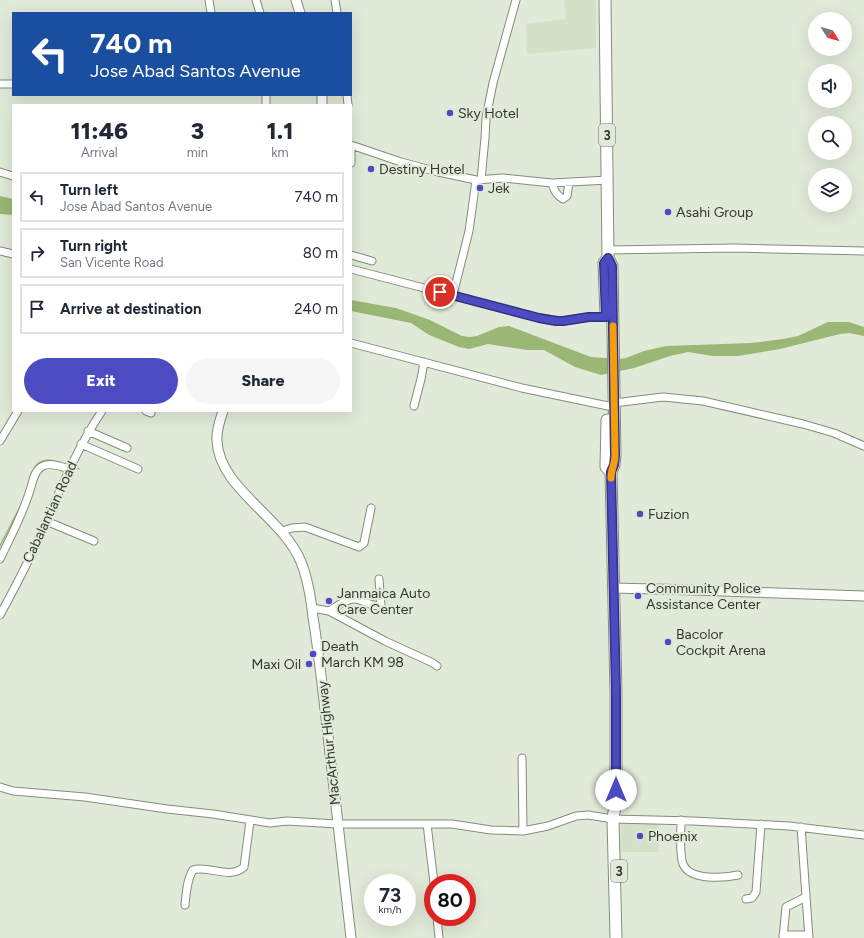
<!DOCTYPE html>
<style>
:root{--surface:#fff;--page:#f6f6f7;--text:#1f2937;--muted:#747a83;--line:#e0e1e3;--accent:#4d4bc2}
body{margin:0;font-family:Figtree,sans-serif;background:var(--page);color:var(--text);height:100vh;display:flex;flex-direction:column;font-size:15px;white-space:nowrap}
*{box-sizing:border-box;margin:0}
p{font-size:13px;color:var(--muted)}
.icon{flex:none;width:22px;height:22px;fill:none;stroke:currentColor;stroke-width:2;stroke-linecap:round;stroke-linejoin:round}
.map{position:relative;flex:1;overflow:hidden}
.panel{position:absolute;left:12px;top:104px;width:340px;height:308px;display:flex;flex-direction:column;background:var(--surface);border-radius:0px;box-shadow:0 4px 16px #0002}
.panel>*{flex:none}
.banner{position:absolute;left:12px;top:12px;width:340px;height:84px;border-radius:0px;box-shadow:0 4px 16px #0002;background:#1a4fa0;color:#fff;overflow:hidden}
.needle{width:26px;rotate:127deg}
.controls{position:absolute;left:808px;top:12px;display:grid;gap:8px}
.controls a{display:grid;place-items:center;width:44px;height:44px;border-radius:50%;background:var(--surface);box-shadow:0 4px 16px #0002;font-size:20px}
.speed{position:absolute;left:364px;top:874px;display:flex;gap:8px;font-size:20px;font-weight:700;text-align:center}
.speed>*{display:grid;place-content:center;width:52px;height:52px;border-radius:50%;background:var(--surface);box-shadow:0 4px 16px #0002;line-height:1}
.speed small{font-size:10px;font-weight:400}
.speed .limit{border:6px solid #d22;background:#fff;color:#111}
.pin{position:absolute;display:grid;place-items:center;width:34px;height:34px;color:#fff;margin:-17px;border:2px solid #fff;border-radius:50%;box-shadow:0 1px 4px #0007}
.me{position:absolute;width:44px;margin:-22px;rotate:0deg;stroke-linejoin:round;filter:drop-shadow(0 0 3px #0008)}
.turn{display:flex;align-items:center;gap:14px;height:84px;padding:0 12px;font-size:18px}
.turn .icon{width:52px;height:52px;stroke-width:2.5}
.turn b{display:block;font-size:28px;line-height:34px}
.eta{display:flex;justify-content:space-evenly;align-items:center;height:68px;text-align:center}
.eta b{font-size:24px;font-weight:800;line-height:28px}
.button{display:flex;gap:8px;margin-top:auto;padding:8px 12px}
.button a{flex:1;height:46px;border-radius:24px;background:var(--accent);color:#fff;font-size:16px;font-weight:800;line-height:46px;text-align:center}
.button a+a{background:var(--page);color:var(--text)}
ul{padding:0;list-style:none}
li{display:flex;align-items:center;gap:12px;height:50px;margin:0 8px 6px;padding:0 4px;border:2px solid var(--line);border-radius:0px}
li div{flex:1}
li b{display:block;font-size:15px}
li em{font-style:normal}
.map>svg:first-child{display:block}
.built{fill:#d5e0c8}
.water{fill:#9ab776}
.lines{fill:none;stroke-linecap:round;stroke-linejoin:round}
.stream{stroke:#9ab776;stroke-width:1.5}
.minor-casing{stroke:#848c7c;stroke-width:9}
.major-casing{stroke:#848c7c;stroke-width:11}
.highway-casing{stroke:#848c7c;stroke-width:13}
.minor{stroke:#fff;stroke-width:7}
.major{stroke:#fff;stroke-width:9}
.highway{stroke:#fff;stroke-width:11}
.route-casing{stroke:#32317e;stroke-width:10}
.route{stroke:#4d4bc2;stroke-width:7}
.slow{stroke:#f59e0b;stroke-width:7}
.poi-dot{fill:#4d4bc2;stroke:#e1ead8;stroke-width:1.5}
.labels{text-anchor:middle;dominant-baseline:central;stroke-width:4;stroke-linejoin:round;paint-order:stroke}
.shield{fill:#e1ead8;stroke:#686d62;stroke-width:1}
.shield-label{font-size:13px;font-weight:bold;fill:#343730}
.poi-label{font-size:14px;fill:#343730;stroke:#e1ead8;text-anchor:start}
.street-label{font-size:14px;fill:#343730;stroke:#e1ead8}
</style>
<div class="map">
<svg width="864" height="938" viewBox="0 0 864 938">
<rect width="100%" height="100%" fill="#e1ead8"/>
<path class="built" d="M564,0H596V48L527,54L526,24L566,19Z
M621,821H659V852H621Z"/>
<path class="water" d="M0,196L13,199V215L0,214Z
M351,300L396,308L430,320L462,336L470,337L477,336L499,327L509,326L591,357L620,359L626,358L644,351L666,346L751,343L783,339L798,336L828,322H849L864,327V336L849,333L840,334L780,349L738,356H713L688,352L670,356L634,368L601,375L575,367L544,350H527L488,344L469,349L459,347L429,335L411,323L351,311Z"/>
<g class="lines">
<path class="stream" d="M74,467L79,469
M34,469C38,461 46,459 54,461
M0,546L23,501"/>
<defs>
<path id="minor" d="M209,0L211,13
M256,0L260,13
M335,0L337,13
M0,84H13
M347,95L348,105
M266,105V95
M351,145L401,162L438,172L476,180L503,178L552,183L608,180
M351,163V145
M0,172L13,176
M481,180L485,138L486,118L493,83L516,0
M552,183C554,190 556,195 563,199L567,196L569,183
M608,250L735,248L864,251
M0,251L13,254
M351,255L372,261
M351,269L539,318L563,321L589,317H606
M453,295L469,231L476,180
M351,343L522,388L608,406
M614,403L663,397L703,401L803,424L834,433L864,446
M414,406L421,379L424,362
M146,411L151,413
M88,431L127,448
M0,441L18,411
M81,444L138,469
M46,521L94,541
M282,531L292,528L305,527L359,547L364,543L371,508
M0,559C11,536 24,512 31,487C33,480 35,469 43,466C50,462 62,467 70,469
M312,608L329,611L385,641L433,663L437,666
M329,611C336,607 346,599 354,599C364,599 371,608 381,605L379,579
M0,615C11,595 22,574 32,553C55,505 72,455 102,411
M522,758L523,831
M0,787L13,791L85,797L167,809L213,814L270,823L287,821L337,824H452L491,830L523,831L548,826L576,816L588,815L613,819L693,821L789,826L864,835
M681,820C681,832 679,853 683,864C690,881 724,878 738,875
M427,824L434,883
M801,827L809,938
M746,899L752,898L756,892L761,824
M185,905C186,894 187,879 193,870C209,865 230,880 244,867L250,821
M437,917L439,938
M783,935H809
M783,938L786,907L806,897"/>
<path id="major" d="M296,0L300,13
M322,95V105
M223,411C220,420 216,431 217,440C218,488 283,517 301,562C308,579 311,599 313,617C317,642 320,667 323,692C332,774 341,856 351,938
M613,588L695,590L864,596"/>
<path id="highway" d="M605,0L608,258L612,266L615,455L614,465L611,472L616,692V804L614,812L613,819L616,938
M606,315L604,263L608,258
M607,420L606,467L611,472"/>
</defs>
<use href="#minor" class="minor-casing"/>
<use href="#major" class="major-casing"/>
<use href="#highway" class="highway-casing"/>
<use href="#minor" class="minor"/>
<use href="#major" class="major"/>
<use href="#highway" class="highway"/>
</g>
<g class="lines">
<defs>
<path id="route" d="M440,292L539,318L556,321H563L589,317H606L604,263L608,258L612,266L615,456L614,465L611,472L616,692V790"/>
</defs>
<use href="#route" class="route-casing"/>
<use href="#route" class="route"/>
<path class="slow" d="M611,478C611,470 615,463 615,456L613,326"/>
</g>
<g class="poi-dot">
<circle cx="450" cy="113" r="4"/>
<circle cx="371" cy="169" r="4"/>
<circle cx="480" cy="188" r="4"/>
<circle cx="668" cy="212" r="4"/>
<circle cx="640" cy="514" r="4"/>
<circle cx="638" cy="596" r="4"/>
<circle cx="329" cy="601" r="4"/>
<circle cx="668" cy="642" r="4"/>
<circle cx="313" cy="654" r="4"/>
<circle cx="309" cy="664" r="4"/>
<circle cx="640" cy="836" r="4"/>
</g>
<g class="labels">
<g class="shield">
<rect x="599" y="124" width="16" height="22" rx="3"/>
<rect x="611" y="860" width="16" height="22" rx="3"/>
</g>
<g class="shield-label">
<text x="607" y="135">3</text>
<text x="619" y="871">3</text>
</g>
<g class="poi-label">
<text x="458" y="113">Sky Hotel</text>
<text x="379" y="169">Destiny Hotel</text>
<text x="488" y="188">Jek</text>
<text x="676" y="212">Asahi Group</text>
<text x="648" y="514">Fuzion</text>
<text x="646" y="588">Community Police<tspan x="646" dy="16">Assistance Center</tspan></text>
<text x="337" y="593">Janmaica Auto<tspan x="337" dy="16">Care Center</tspan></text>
<text x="676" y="634">Bacolor<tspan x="676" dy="16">Cockpit Arena</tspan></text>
<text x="321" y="646">Death<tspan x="321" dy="16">March KM 98</tspan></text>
<text x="301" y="664" text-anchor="end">Maxi Oil</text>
<text x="648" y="836">Phoenix</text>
</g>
<g class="street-label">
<text transform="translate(50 512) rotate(-65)">Cabalantian Road</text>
<text transform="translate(329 743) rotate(-96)">MacArthur Highway</text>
</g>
</g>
</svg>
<div class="controls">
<a><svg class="needle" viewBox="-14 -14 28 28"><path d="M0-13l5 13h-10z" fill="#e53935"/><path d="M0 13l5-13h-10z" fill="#747a83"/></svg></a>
<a><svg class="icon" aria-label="sound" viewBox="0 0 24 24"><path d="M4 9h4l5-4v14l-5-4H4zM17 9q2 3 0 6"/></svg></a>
<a><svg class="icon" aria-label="search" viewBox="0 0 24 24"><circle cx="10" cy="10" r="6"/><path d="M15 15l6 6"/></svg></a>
<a><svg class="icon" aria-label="layers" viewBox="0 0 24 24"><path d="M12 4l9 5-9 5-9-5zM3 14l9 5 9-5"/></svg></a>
</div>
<div class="speed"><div>73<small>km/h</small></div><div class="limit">80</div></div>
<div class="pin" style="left:440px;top:292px;background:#d93025"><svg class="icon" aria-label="arrive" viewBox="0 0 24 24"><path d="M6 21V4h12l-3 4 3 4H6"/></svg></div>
<svg class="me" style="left:616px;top:790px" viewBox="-20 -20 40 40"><circle r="19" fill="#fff"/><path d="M0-13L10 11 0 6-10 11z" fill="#4d4bc2"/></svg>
<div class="banner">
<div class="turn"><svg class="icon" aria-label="left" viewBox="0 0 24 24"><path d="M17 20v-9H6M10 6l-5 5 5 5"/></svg><div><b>740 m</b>Jose Abad Santos Avenue</div></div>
</div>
<section class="panel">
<div class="eta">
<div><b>11:46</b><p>Arrival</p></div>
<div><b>3</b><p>min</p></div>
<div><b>1.1</b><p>km</p></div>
</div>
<ul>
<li><svg class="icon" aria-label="left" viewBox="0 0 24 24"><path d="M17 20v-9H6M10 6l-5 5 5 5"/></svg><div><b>Turn left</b><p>Jose Abad Santos Avenue</p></div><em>740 m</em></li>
<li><svg class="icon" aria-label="right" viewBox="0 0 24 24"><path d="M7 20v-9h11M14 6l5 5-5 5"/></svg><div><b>Turn right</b><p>San Vicente Road</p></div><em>80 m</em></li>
<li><svg class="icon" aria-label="arrive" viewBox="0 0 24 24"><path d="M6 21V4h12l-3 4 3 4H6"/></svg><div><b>Arrive at destination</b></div><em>240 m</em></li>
</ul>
<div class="button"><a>Exit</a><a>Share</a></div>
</section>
</div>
